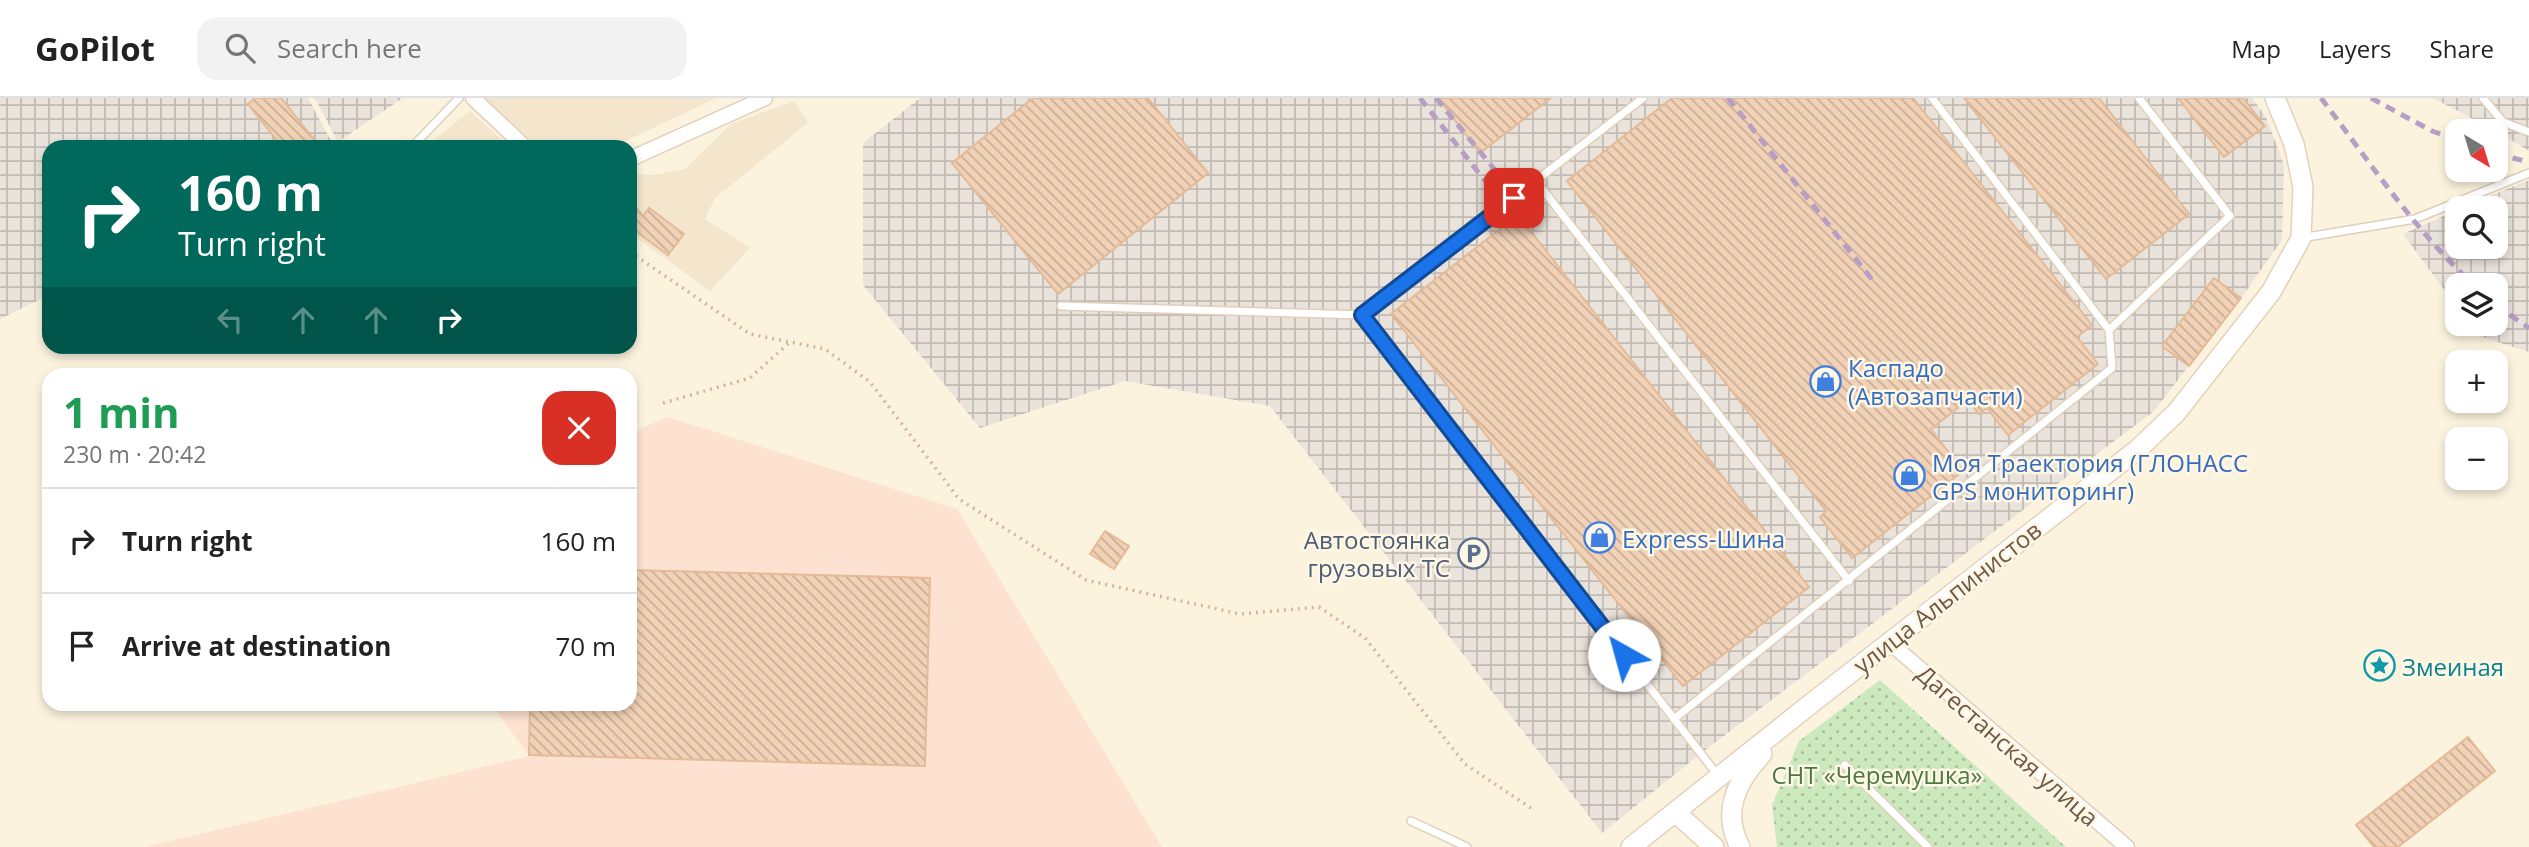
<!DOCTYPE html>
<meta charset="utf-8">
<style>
:root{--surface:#fff;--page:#f2f2f2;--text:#222;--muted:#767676;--line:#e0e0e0}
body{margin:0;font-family:"Open Sans",sans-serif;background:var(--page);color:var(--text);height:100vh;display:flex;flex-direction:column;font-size:26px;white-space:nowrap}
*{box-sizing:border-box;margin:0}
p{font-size:23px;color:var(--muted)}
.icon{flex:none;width:38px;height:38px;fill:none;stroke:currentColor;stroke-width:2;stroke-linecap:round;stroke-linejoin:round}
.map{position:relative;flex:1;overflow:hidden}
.side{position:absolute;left:42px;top:270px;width:595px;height:343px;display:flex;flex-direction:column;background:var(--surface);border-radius:21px;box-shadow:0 4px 10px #0003}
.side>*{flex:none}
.banner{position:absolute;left:42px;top:42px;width:595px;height:214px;border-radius:21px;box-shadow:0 4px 10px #0003;background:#00695c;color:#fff;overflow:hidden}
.needle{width:46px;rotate:142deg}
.fabs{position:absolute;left:2445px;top:21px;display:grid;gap:14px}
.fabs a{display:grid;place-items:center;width:63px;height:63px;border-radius:14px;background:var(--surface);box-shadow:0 4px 10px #0003;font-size:35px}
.pin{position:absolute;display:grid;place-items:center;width:60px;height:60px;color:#fff;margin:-30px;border-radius:14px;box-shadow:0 4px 10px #0006}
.me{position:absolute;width:77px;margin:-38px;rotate:322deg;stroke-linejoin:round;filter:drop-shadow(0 0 5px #0008)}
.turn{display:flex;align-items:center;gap:24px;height:147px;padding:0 21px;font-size:32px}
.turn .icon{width:91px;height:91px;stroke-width:2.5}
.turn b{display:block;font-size:49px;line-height:60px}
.lanes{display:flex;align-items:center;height:66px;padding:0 21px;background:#0003;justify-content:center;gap:35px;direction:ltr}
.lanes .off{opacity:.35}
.round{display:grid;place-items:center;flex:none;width:74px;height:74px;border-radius:21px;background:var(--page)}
.head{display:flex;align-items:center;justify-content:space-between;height:119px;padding:0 21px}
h1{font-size:42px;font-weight:700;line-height:52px;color:#1e9e55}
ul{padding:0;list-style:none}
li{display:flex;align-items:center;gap:21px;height:105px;padding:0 21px;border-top:2px solid var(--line)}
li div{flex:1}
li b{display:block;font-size:26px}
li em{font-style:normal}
header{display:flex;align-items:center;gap:42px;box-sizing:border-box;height:98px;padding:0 35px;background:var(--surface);border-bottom:2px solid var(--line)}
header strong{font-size:33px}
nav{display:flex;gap:38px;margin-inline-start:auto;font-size:24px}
.search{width:490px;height:63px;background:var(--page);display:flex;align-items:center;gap:18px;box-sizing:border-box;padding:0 24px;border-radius:21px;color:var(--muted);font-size:26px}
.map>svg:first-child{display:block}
.residential{fill:#f4e5cd}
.commercial{fill:#fde2d2}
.industrial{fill:url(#industrial-grid)}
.garden{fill:url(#garden-dots)}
.building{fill:url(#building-back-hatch);stroke:#e5ba96;stroke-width:2}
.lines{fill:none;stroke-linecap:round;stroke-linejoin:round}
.lane-casing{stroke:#e0cfbb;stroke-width:10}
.street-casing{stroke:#e0cfbb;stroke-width:17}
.secondary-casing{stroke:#e5d1b9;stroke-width:22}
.path{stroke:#d6b69a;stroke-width:3.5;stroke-dasharray:2 5;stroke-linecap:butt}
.lane{stroke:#fff;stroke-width:7}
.street{stroke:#fff;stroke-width:14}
.secondary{stroke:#fff;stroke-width:19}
.rail{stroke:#b69ec4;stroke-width:5;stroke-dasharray:10 7;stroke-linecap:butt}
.route-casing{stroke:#114b97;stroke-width:18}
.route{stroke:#1a73e8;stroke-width:12}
.labels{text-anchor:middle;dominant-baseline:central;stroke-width:5;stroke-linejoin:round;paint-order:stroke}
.shop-label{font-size:24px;fill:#366cbe;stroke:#fff7e5;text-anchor:start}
.service-label{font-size:24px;fill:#4e5e75;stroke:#fff7e5;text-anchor:end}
.street-label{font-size:24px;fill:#725947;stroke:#fff7e5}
.culture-label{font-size:24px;fill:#0d838f;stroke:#fff7e5;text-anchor:start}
.park-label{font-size:24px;fill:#4c783f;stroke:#fff7e5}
</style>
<header>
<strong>GoPilot</strong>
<div class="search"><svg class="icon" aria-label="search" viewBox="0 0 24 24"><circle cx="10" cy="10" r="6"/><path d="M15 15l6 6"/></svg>Search here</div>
<nav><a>Map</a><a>Layers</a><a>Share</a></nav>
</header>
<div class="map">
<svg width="2529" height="749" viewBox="0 0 2529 749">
<defs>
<pattern id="industrial-grid" width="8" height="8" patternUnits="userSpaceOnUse" patternTransform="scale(1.75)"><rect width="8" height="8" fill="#eae3db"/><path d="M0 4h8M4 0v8" fill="none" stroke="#c2bbb3"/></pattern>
<pattern id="garden-dots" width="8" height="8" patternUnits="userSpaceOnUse" patternTransform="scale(1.75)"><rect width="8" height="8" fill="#cce9be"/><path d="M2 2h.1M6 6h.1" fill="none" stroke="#aac09c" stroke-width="1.8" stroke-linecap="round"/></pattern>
<pattern id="building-back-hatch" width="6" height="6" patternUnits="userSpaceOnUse" patternTransform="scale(1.75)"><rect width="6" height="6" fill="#f2d2b6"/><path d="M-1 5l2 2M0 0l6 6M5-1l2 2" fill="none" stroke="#c8ad96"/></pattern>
</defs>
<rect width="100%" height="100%" fill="#fcf3df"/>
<path class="residential" d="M484,0H716L613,49H539Z
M794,3L808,25L715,100L705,121L750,150L710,193L630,135V76L655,77L685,71L731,26Z
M470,13L510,49H425Z"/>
<path class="commercial" d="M668,319L957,411L1162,749H145L529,658L491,606H630V335Z"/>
<path class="industrial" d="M0,0H308L331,43L322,49H49V197L0,221Z
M315,0H403L338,44Z
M920,0H2252L2266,19L2284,67L2282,142L2241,200L2154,313L1700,656L1602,735L1270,308L1125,283L980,330L863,187V45Z
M2433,0H2529V53L2496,33Z
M2529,82V254L2479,238L2470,226H2496V187H2457V209L2403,136L2457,112V149H2496V110H2460Z"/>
<path class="garden" d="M1880,582L2066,749H1777L1772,707L1799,643Z"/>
<path class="building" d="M255,0H281L320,49H282L248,6Z
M1033,0H1148L1208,75L1058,196L952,65Z
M1438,0H1551L1480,55Z
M1672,0H1913L2092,227L2077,239L2098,266L2008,337L1987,310L1979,316L1968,302L1931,331L1963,373L1852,460L1820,419L1826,413L1567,83Z
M1964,0H2099L2189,116L2106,181Z
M2178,0H2243L2265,28L2224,59Z
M630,102L643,118L649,110L684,136L668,157L630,129Z
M1518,117L1809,489L1683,588L1391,216Z
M2214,180L2241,200L2189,268L2162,248Z
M1105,433L1129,448L1114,471L1090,456Z
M630,472L930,480L925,668L529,657L530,606H630Z
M2468,639L2495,673L2398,749H2374L2356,727Z"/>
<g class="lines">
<defs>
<path id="lane" d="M1932,0L2109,232
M2483,0L2503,24L2529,34
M412,49L459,0
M1536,83L1849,483
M2301,140L2415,121L2529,75
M1061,208L1362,217L1643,0
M1362,217L1719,679
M1674,621L2112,270L2109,232L2230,118L2139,0
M1845,667L1928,749
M1411,723L1467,749"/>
<path id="street" d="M473,0L525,49
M630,61L765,0
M1889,544L2127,749"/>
<path id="secondary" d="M1675,714L1714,749
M1631,749L1813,604L2137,352L2176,315L2271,194L2301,140L2303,89L2294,46L2275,0
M1740,749C1721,713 1737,683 1762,656"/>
</defs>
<use href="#lane" class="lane-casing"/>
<use href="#street" class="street-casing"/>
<use href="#secondary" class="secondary-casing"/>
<path class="path" d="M630,154L750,236L825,251L870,284L959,401L1086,482L1240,516L1319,509L1365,540L1465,666L1531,710
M663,305L750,280L790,244"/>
<use href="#lane" class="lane"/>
<use href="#street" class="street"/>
<use href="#secondary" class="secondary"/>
<path class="rail" d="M1420,0L1486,84
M1436,0L1499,77
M1728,0L1874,184
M2321,0C2369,63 2415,133 2474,187
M2371,0L2432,33L2457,42
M2496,56L2529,64
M2496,207L2529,230"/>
</g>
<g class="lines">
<defs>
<path id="route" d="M1514,100L1362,217L1624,557"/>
</defs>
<use href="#route" class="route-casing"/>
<use href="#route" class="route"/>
</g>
<defs>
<symbol id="shop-ring" viewBox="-11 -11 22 22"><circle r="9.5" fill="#fff7e5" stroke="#3f7fe0" stroke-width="1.5"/><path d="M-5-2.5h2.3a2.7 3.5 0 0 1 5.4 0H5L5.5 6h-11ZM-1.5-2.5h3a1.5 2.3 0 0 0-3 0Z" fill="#3f7fe0"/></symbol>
<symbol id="parking-ring" viewBox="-11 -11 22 22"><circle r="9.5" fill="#fff7e5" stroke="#5c6f8a" stroke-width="1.5"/><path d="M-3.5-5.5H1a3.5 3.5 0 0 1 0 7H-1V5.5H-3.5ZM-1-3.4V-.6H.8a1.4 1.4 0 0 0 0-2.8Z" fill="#5c6f8a"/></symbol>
<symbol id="sight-ring" viewBox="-11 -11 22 22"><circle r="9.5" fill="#fff7e5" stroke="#0f9aa8" stroke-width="1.5"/><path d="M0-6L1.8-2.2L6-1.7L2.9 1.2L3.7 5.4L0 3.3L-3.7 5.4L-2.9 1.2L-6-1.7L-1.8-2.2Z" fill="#0f9aa8"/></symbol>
</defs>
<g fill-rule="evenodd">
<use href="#shop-ring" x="1808" y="266" width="35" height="35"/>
<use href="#shop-ring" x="1892" y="360" width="35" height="35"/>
<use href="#shop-ring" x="1582" y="422" width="35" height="35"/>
<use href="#parking-ring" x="1456" y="438" width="35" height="35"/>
<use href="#sight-ring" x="2362" y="550" width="35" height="35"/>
</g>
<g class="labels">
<g class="shop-label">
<text x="1848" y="269">Каспадо<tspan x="1848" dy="28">(Автозапчасти)</tspan></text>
<text x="1932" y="364">Моя Траектория (ГЛОНАСС<tspan x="1932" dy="28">GPS мониторинг)</tspan></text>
<text x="1622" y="440">Express-Шина</text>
</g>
<g class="service-label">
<text x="1450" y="441">Автостоянка<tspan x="1450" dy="28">грузовых ТС</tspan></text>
</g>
<g class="street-label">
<text transform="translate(1947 499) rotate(-38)">улица Альпинистов</text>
<text transform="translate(2008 647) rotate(41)">Дагестанская улица</text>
</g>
<g class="culture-label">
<text x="2402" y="568">Змеиная</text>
</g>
<g class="park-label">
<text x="1877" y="676">СНТ «Черемушка»</text>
</g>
</g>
</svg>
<div class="fabs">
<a><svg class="needle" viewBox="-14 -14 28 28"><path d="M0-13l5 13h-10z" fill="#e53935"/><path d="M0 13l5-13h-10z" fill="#767676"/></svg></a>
<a><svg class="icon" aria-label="search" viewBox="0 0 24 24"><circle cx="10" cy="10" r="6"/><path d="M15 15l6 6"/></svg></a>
<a><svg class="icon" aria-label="layers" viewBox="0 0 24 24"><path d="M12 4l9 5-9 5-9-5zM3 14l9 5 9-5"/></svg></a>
<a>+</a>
<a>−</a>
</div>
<div class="pin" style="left:1514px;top:100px;background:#d93025"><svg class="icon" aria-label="arrive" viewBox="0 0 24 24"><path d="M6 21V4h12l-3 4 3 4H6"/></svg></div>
<svg class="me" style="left:1624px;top:557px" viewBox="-20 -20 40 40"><circle r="19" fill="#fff"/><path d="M0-13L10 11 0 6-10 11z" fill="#1a73e8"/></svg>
<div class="banner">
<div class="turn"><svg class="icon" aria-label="right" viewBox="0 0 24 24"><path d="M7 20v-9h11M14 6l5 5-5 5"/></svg><div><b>160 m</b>Turn right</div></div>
<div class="lanes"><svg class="icon off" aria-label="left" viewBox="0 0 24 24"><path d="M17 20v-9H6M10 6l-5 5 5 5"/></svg><svg class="icon off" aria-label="ahead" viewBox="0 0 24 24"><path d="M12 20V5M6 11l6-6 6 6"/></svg><svg class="icon off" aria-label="ahead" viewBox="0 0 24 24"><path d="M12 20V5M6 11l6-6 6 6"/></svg><svg class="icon" aria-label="right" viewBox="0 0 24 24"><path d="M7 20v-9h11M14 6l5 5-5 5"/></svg></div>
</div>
<section class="side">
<div class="head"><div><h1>1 min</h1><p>230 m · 20:42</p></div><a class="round" style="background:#d93025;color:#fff"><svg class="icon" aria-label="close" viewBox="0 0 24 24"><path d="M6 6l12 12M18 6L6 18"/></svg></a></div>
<ul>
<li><svg class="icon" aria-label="right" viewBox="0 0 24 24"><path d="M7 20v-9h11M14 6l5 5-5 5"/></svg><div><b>Turn right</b></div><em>160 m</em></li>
<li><svg class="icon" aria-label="arrive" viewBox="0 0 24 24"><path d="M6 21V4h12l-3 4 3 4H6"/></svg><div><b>Arrive at destination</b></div><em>70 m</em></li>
</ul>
</section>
</div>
